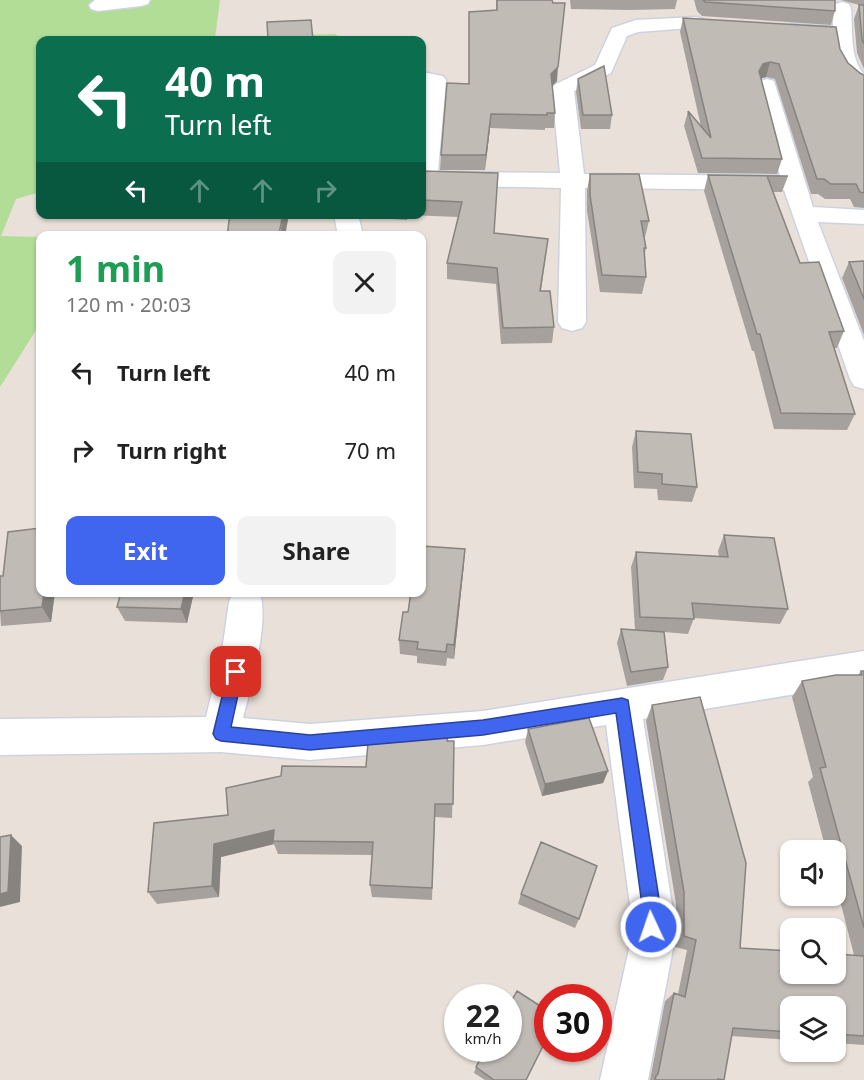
<!DOCTYPE html>
<meta charset="utf-8">
<style>
:root{--surface:#fff;--page:#f2f2f2;--text:#222;--muted:#767676;--accent:#4066ef}
body{margin:0;font-family:"Noto Sans",sans-serif;background:var(--page);color:var(--text);height:100vh;display:flex;flex-direction:column;font-size:22px;white-space:nowrap}
*{box-sizing:border-box;margin:0}
p{font-size:20px;color:var(--muted)}
.icon{flex:none;width:33px;height:33px;fill:none;stroke:currentColor;stroke-width:2;stroke-linecap:round;stroke-linejoin:round}
.map{position:relative;flex:1;overflow:hidden}
.side{position:absolute;left:36px;top:231px;width:390px;height:366px;display:flex;flex-direction:column;background:var(--surface);border-radius:12px;box-shadow:0 2px 4px #0004}
.side>*{flex:none}
.guide{position:absolute;left:36px;top:36px;width:390px;height:183px;border-radius:12px;box-shadow:0 2px 4px #0004;background:#0b6e4f;color:#fff;overflow:hidden}
.tools{position:absolute;left:780px;top:840px;display:grid;gap:12px}
.tools a{display:grid;place-items:center;width:66px;height:66px;border-radius:12px;background:var(--surface);box-shadow:0 2px 4px #0004;font-size:30px}
.speed{position:absolute;left:444px;top:984px;display:flex;gap:12px;font-size:30px;font-weight:700;text-align:center}
.speed>*{display:grid;place-content:center;width:78px;height:78px;border-radius:50%;background:var(--surface);box-shadow:0 2px 4px #0004;line-height:1}
.speed small{font-size:15px;font-weight:400}
.speed .limit{border:9px solid #d22;background:#fff;color:#111}
.pin{position:absolute;display:grid;place-items:center;width:51px;height:51px;color:#fff;margin:-26px;border-radius:12px;box-shadow:0 3px 9px #0006}
.me{position:absolute;width:66px;margin:-33px;rotate:357deg;stroke-linejoin:round;filter:drop-shadow(0 0 4px #0008)}
.turn{display:flex;align-items:center;gap:21px;height:126px;padding:0 30px;font-size:27px}
.turn .icon{width:78px;height:78px;stroke-width:2.5}
.turn b{display:block;font-size:42px;line-height:51px}
.lanes{display:flex;align-items:center;height:57px;padding:0 30px;background:#0003;justify-content:center;gap:30px;direction:ltr}
.lanes .off{opacity:.35}
.round{display:grid;place-items:center;flex:none;width:63px;height:63px;border-radius:12px;background:var(--page)}
.overview{display:flex;align-items:center;justify-content:space-between;height:102px;padding:0 30px}
h1{font-size:36px;font-weight:700;line-height:45px;color:#1e9e55}
.cta{display:flex;gap:12px;margin-top:auto;padding:12px 30px}
.cta a{flex:1;height:69px;border-radius:12px;background:var(--accent);color:#fff;font-size:24px;font-weight:700;line-height:69px;text-align:center}
.cta a+a{background:var(--page);color:var(--text)}
ul{padding:0;list-style:none}
li{display:flex;align-items:center;gap:18px;height:78px;padding:0 30px}
li div{flex:1}
li b{display:block;font-size:22px}
li em{font-style:normal}
.map>svg:first-child{display:block}
.green{fill:#b1dd97}
.lines{fill:none;stroke-linecap:round;stroke-linejoin:round}
.street-casing{stroke:#ced2df;stroke-width:3}
.street{fill:#fff;fill-rule:evenodd}
.wall{fill:#a6a19d}
.shaded-wall{fill:#87837f}
.building{fill:#c1bbb6;stroke:#87837f;stroke-width:1.5}
.route{fill:#4066ef;stroke:#2a429b;stroke-width:1.5}
</style>
<div class="map">
<svg width="864" height="1080" viewBox="0 0 864 1080">
<rect width="100%" height="100%" fill="#e9e1d9"/>
<path class="green" d="M0,0H220L215,38L335,34L345,40H40V192L16,199L1,236L40,237V324L0,387Z"/>
<g class="lines">
<defs>
<path id="street" d="M95,0H150L148,4L141,6L98,11L91,9L89,5Z
M842,2L849,4L851,8C853,29 849,57 864,74V89C841,83 835,60 833,39L786,34L783,30L786,26L793,24L833,27V8L835,4Z
M696,17L703,19L706,23L703,27L638,32L627,36L611,73L574,91L584,174L780,176L757,85L760,81L767,79L774,81L813,207L864,210V224L818,222L864,341V389L854,386L850,379L784,190L585,188L586,322L582,328L572,331L562,328L558,322L561,188L422,185V116L425,85L422,84V72L443,76L446,80L438,172L560,173L552,88L556,84L595,65L612,28L636,20Z
M334,214H358L363,236H338Z
M233,592H259C271,617 250,690 243,718L310,724L483,711L864,651V683L643,719L672,905L673,949L648,1080H600L629,949L630,905L606,725L483,745L310,760L221,752L0,755V719L206,717L222,651L229,602Z"/>
</defs>
<use href="#street" class="street-casing"/>
<use href="#street" class="street"/>
</g>
<path class="wall" d="M496,0H552L557,81L552,86L555,113L554,128H545V130L490,128L485,170H440L441,155L496,10Z
M570,0H677L675,9L630,10L571,9Z
M694,0H835V11L831,25L702,16L697,11Z
M841,0H864V69L857,53L854,19L859,5Z
M683,18L840,49L848,63L860,73L864,75V208L854,207L850,199H825L818,194H811L775,79L766,77L761,78L782,159L777,174L698,173L684,126L688,111L701,127L680,32Z
M578,79L612,115L610,129H581L576,92Z
M422,171L498,173L494,233L548,239L541,291L554,327L552,343L501,344L496,284L447,279V263L458,217L408,215L407,220L361,217L359,214H422Z
M590,174L649,221L645,237H644L646,248L644,257L646,277L642,294L600,292L587,211V190Z
M708,175L788,176L782,192H773L800,263L844,331L837,348H834L855,414L847,430L774,429L754,351H752L704,191Z
M864,261V335L842,278L849,262Z
M636,431L697,487L692,502L658,500L657,489L634,488L632,447Z
M724,535L788,609L780,624L694,618L688,634L664,632L668,667L663,680L627,686L617,643L621,629L635,630L631,567L636,552L719,556L718,551Z
M464,564L454,659L447,658L446,666L417,663V656L400,654L399,640L408,612Z
M40,592H55L51,622L1,626L0,611Z
M194,592L187,623L125,621L117,607Z
M861,671H864V1045L836,1043V1006H790V1040L731,1036L724,1080H650L665,1001L674,993L678,994L687,950L675,947L676,904L646,721L652,705L740,948L854,955L836,885V850H826L808,782L813,777L792,697L802,681L858,675Z
M528,729L608,771L603,783L542,796L525,742Z
M447,741H454L452,818L435,817L432,900L372,897L370,885L372,855L278,854L274,844L221,857L219,897L157,904L148,892L228,815L366,767Z
M521,894L579,919L575,928L518,904Z
M476,1067L526,1080H485L474,1073Z"/>
<path class="shaded-wall" d="M770,62L766,77L759,79V71L763,64Z
M558,67L557,81L550,88L551,74Z
M491,114L490,128L485,170L486,155Z
M283,214H287L288,220L285,236H280Z
M465,549L464,564L454,659V645Z
M44,592H55L51,622L42,607Z
M185,592H194L187,623L181,609Z
M608,771L603,783L542,796L545,784Z
M274,830L273,841L274,844L221,857L219,897L212,886L214,844Z
M11,835L22,846L20,902L0,907V894Z"/>
<path class="building" d="M497,0H552L553,3H565L558,67L551,74L555,113H547V115L491,114L486,155H441L447,83L469,84V12L497,10Z
M703,0H835V11L705,2Z
M859,5H864V44L862,39Z
M683,18L836,27L840,49L848,63L860,73L864,75V193L860,192L856,184H831L824,179H817L779,64L770,62L763,64L759,71L782,159L702,158L688,111L711,138Z
M311,20L313,40H268L267,22Z
M604,66L612,115H583L578,79Z
M422,171L498,173L494,233L548,239L540,291H550L554,327L503,328L497,268L447,263L462,202L422,200Z
M590,174H639L649,221H641L646,248H644L646,277L602,275L590,195Z
M708,175L788,176H767L800,263L819,262L844,331L829,332L855,414L781,413L760,334H757Z
M230,214H283L279,234H270V236H227Z
M864,261V299L849,262Z
M636,431L691,434L697,487L662,484V474L638,472Z
M40,528V592H44L42,607L0,611V576H3L8,532Z
M724,535L774,538L788,609L692,603L694,619L640,617L636,552L728,557Z
M422,546L465,549L454,645L447,644L446,652L417,649L418,642L399,640L403,612H408L411,592H422Z
M121,592H185L181,609L117,607Z
M621,629L664,632L668,667L631,672Z
M861,671H864V928L820,768L826,767L802,681L836,675H862Z
M700,697L746,863L740,948L790,951V974H836V954L864,956V1036L836,1034V1006H790V1032L733,1028L724,1080L718,1079V1080H655L656,1076L658,1074L674,993L685,997L696,940L684,936V892L652,705Z
M589,718L608,771L545,784L528,729Z
M448,735L447,741H454L453,804H435L432,888L370,885L373,842L273,841L274,830L214,844L212,886L148,892L154,823L228,815L226,788L281,776L282,766L366,767L368,742Z
M11,835L8,892L0,894V837Z
M541,842L597,866L579,919L521,894Z
M517,991L548,1011V1036L526,1080H494L476,1067L486,1048H508V1007Z"/>
<path class="route" d="M236,665L241,667L243,672L231,727L310,735L483,720L622,698L628,700L660,905V927L658,933L651,936L645,933L642,927V905L616,713L483,735L310,750L221,741L216,739L213,734L228,672L230,667Z"/>
</svg>
<div class="tools">
<a><svg class="icon" aria-label="sound" viewBox="0 0 24 24"><path d="M4 9h4l5-4v14l-5-4H4zM17 9q2 3 0 6"/></svg></a>
<a><svg class="icon" aria-label="search" viewBox="0 0 24 24"><circle cx="10" cy="10" r="6"/><path d="M15 15l6 6"/></svg></a>
<a><svg class="icon" aria-label="layers" viewBox="0 0 24 24"><path d="M12 4l9 5-9 5-9-5zM3 14l9 5 9-5"/></svg></a>
</div>
<div class="speed"><div>22<small>km/h</small></div><div class="limit">30</div></div>
<div class="pin" style="left:236px;top:672px;background:#d93025"><svg class="icon" aria-label="arrive" viewBox="0 0 24 24"><path d="M6 21V4h12l-3 4 3 4H6"/></svg></div>
<svg class="me" style="left:651px;top:927px" viewBox="-20 -20 40 40"><circle r="17" fill="#4066ef" stroke="#fff" stroke-width="3"/><path d="M0-11L8 9 0 5-8 9z" fill="#fff"/></svg>
<div class="guide">
<div class="turn"><svg class="icon" aria-label="left" viewBox="0 0 24 24"><path d="M17 20v-9H6M10 6l-5 5 5 5"/></svg><div><b>40 m</b>Turn left</div></div>
<div class="lanes"><svg class="icon" aria-label="left" viewBox="0 0 24 24"><path d="M17 20v-9H6M10 6l-5 5 5 5"/></svg><svg class="icon off" aria-label="ahead" viewBox="0 0 24 24"><path d="M12 20V5M6 11l6-6 6 6"/></svg><svg class="icon off" aria-label="ahead" viewBox="0 0 24 24"><path d="M12 20V5M6 11l6-6 6 6"/></svg><svg class="icon off" aria-label="right" viewBox="0 0 24 24"><path d="M7 20v-9h11M14 6l5 5-5 5"/></svg></div>
</div>
<section class="side">
<div class="overview"><div><h1>1 min</h1><p>120 m · 20:03</p></div><a class="round"><svg class="icon" aria-label="close" viewBox="0 0 24 24"><path d="M6 6l12 12M18 6L6 18"/></svg></a></div>
<ul>
<li><svg class="icon" aria-label="left" viewBox="0 0 24 24"><path d="M17 20v-9H6M10 6l-5 5 5 5"/></svg><div><b>Turn left</b></div><em>40 m</em></li>
<li><svg class="icon" aria-label="right" viewBox="0 0 24 24"><path d="M7 20v-9h11M14 6l5 5-5 5"/></svg><div><b>Turn right</b></div><em>70 m</em></li>
</ul>
<div class="cta"><a>Exit</a><a>Share</a></div>
</section>
</div>
